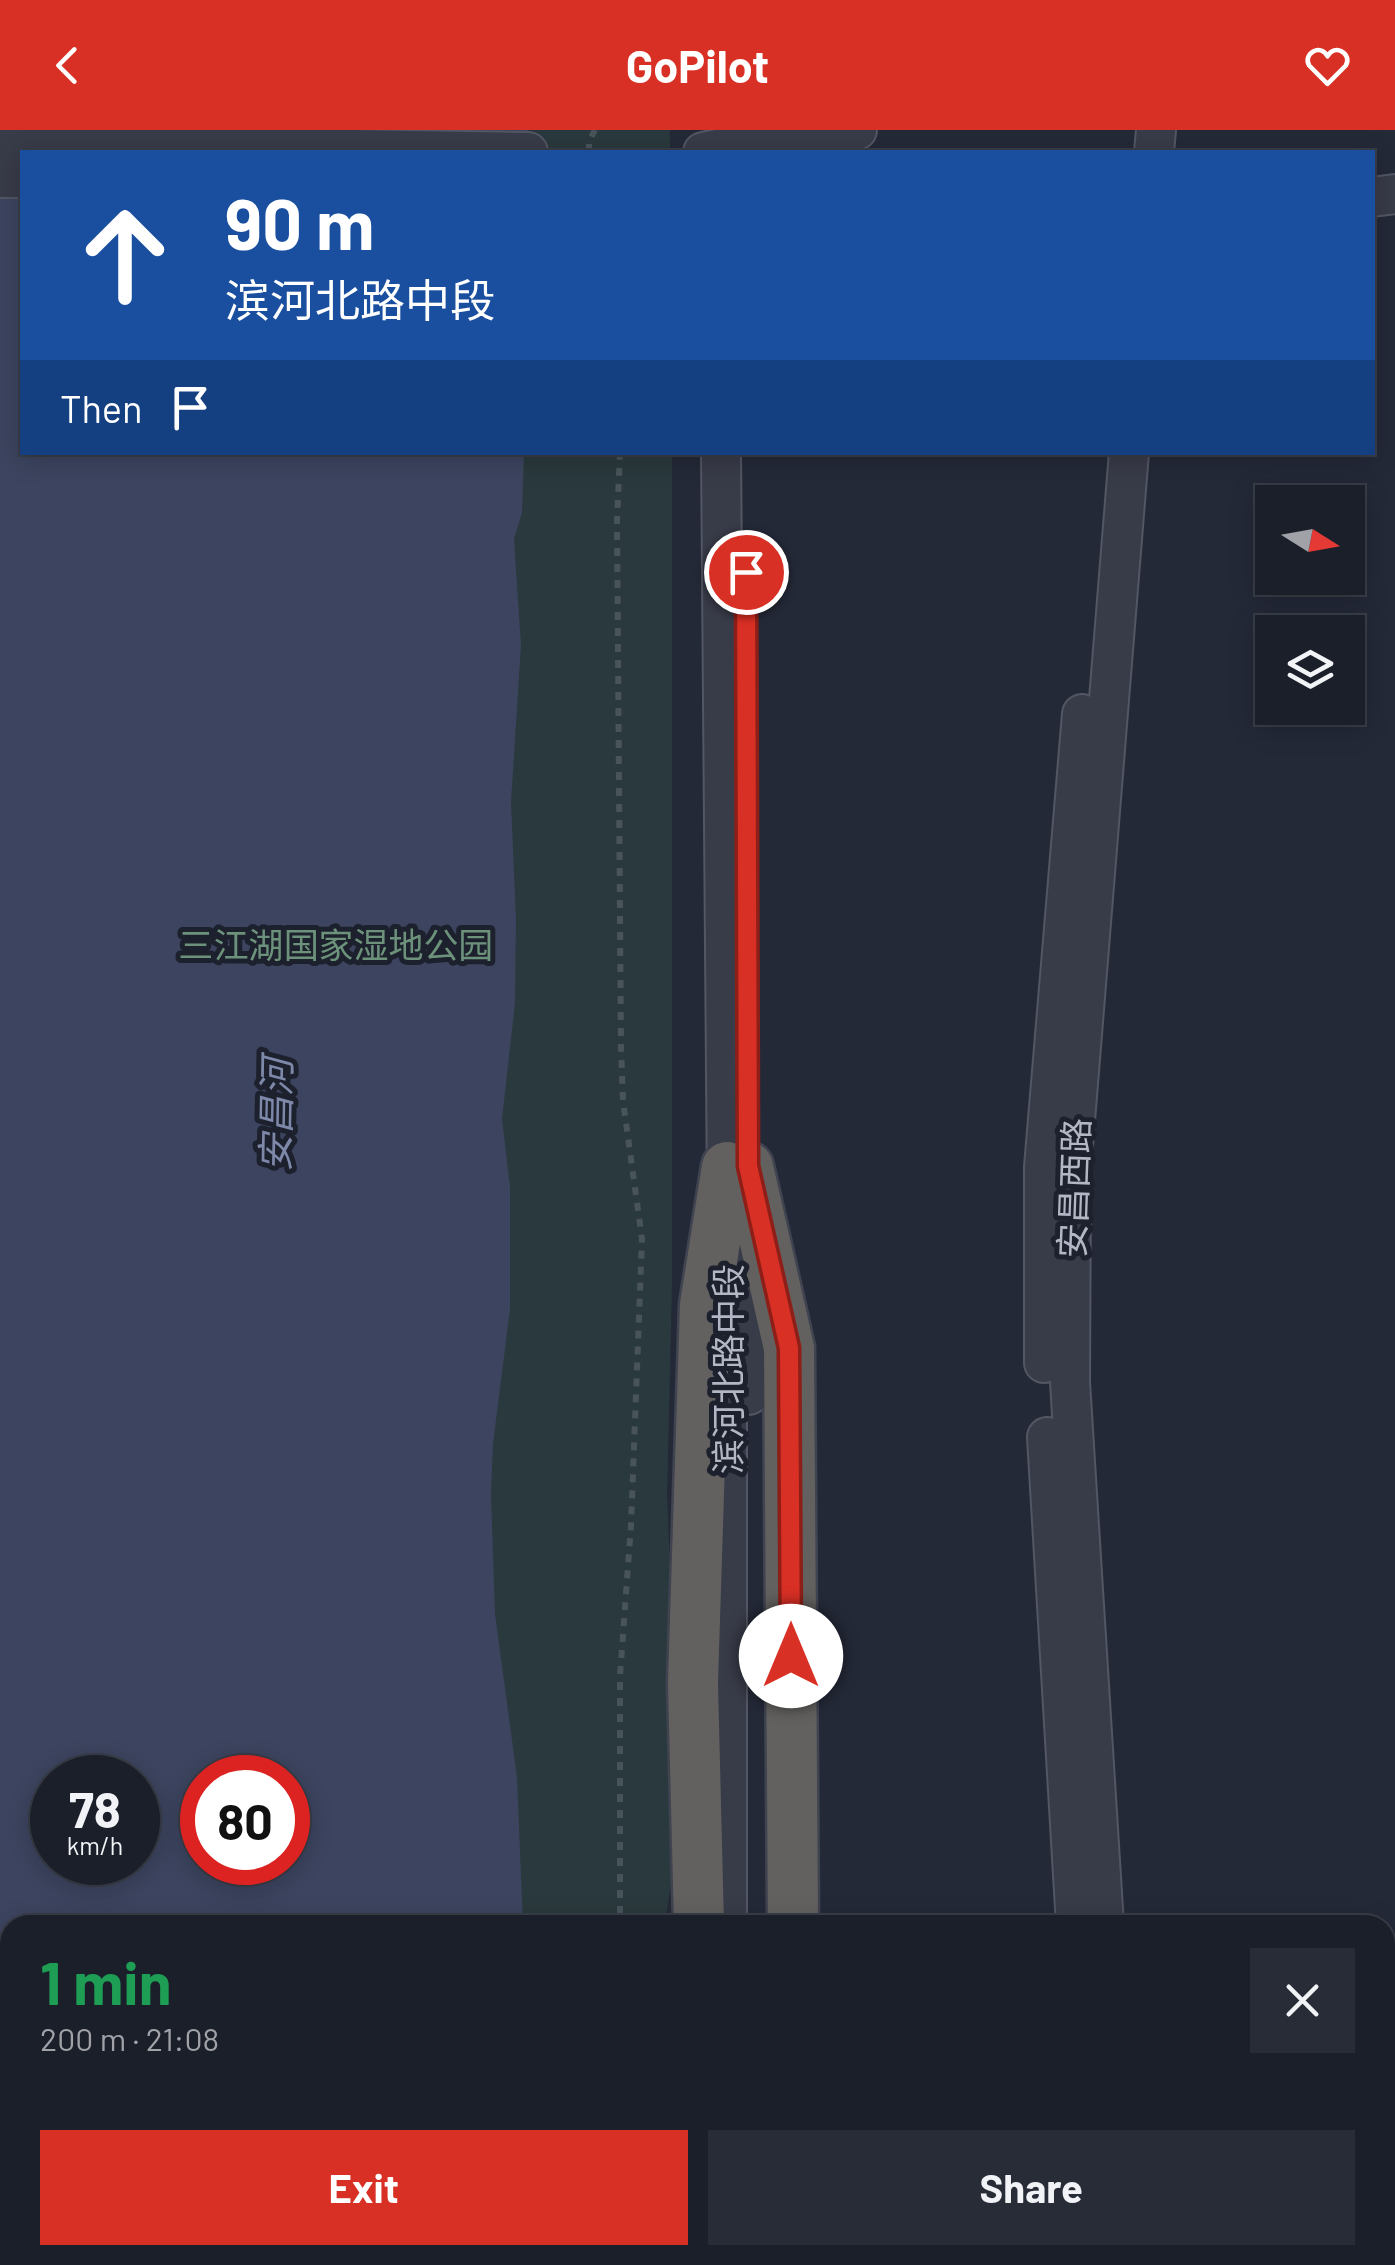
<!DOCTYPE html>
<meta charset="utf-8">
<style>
:root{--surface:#1b1f2a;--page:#282c36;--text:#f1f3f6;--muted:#a0a2a8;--line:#393d47;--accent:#d93025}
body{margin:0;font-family:Barlow,"Noto Sans SC",sans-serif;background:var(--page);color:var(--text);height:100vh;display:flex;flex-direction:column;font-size:38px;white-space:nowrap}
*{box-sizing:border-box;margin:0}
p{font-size:32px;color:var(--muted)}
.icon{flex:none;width:55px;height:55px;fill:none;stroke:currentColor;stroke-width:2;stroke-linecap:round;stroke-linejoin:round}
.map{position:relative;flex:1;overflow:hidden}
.sheet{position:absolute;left:0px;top:1785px;width:1395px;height:350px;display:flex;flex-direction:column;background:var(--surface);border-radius:30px 30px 0 0;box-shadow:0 5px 25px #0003,0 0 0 2px var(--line)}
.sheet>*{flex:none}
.top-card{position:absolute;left:20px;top:20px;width:1355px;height:305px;border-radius:0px;box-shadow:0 5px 25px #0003,0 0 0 2px var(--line);background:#1a4fa0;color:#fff;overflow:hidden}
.needle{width:65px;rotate:101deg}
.tools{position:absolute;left:1255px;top:355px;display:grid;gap:20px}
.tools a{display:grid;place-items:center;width:110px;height:110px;border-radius:0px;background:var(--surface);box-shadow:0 5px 25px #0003,0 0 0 2px var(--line);font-size:50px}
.speed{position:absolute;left:30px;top:1625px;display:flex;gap:20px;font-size:50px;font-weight:700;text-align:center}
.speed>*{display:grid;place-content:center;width:130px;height:130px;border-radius:50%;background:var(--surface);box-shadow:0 5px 25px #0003,0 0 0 2px var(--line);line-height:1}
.speed small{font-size:25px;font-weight:400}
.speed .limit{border:15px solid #d22;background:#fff;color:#111}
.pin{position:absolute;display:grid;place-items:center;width:85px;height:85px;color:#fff;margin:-42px;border:5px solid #fff;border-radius:50%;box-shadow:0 2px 10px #0007}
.me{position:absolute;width:110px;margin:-55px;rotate:0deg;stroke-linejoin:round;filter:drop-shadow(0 0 8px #0008)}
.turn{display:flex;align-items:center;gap:35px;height:210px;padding:0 40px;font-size:45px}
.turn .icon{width:130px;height:130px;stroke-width:2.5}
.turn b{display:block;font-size:70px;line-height:85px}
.then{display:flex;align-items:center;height:95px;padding:0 40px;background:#0003;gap:20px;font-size:38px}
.round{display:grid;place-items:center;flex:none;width:105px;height:105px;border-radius:0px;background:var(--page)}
.summary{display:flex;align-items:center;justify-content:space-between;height:170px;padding:0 40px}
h1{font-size:60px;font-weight:700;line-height:75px;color:#1e9e55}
.primary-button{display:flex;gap:20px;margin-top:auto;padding:20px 40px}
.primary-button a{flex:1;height:115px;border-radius:0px;background:var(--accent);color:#fff;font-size:40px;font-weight:700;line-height:115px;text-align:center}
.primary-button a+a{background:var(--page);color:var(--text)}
header{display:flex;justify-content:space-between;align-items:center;height:130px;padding:0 40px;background:var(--accent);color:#fff;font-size:45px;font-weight:700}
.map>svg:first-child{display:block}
.green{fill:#2a393d;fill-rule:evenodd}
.water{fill:#3c445f;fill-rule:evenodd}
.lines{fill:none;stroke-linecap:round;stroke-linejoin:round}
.tertiary-tunnel{stroke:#393e4d;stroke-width:38;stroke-dasharray:38 19;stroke-linecap:butt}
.tertiary-casing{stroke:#535663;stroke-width:42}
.secondary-casing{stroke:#535663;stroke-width:48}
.trunk-casing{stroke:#404350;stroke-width:55}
.path{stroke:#48545a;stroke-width:6;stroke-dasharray:8 8;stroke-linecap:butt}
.tertiary{stroke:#383b48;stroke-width:38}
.secondary{stroke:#464a5b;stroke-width:42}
.trunk{stroke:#62615f;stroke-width:50}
.route-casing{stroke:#8d1f18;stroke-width:25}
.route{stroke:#d93025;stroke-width:18}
.labels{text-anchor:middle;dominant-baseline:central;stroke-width:10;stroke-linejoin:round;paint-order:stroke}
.park-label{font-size:35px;fill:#6d927c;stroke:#1d212d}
.street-label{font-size:35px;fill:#b3b6c4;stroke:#1d212d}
.water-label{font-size:38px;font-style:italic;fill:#7e88a9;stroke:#1d212d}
</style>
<header><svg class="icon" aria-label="back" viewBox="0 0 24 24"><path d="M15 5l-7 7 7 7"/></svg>GoPilot<svg class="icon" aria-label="heart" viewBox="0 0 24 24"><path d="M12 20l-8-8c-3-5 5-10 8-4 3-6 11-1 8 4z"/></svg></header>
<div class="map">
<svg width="1395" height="2135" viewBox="0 0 1395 2135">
<rect width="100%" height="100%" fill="#242938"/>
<path class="green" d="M0,0H670V22H22V322L672,323V1154L667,1365L677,1610V1710L665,1795H10V2125H648V2135H0ZM52,1648H138V1732H52ZM202,1648H288V1732H202Z"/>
<path class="water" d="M0,0H528V22H22V322L524,323L522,383L514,409L521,515L511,672L516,788L515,873L502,989L510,1057V1179L493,1314L491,1364L495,1484L517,1647L523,1795H10V2125H527V2135H0ZM52,1648H138V1732H52ZM202,1648H288V1732H202Z"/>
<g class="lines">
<path class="tertiary-tunnel" d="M759,2125V2135"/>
<defs>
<path id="tertiary" d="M0,13L528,22
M703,22L745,13L857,0
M1154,22L1156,0
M0,48H22
M1372,67L1395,64
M721,322L727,1065
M748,1100L749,1265
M727,1230V1795
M1044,1233V1037L1082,584
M1047,1307L1076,1795
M1104,1795L1070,1252L1071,1040L1129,322"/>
<path id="secondary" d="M1097,2125V2135"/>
<path id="trunk" d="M748,1037L789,1218L793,1795
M699,1795L693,1553L705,1175L727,1037
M1385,2009L1395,2008
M0,2055L10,2054
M1385,2078H1395
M699,2125V2135
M795,2125V2135
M0,2130L265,2125"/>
</defs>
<use href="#tertiary" class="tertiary-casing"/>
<use href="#secondary" class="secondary-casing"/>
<use href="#trunk" class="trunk-casing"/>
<path class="path" d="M589,22V11L595,0
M620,322L617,391L621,917L623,971L642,1109L631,1395L620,1546V1795
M618,2125L619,2135"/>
<use href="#tertiary" class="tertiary"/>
<use href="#secondary" class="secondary"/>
<use href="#trunk" class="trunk"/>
</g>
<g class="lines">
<defs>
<path id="route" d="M746,442L748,1036L789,1218L791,1526"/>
</defs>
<use href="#route" class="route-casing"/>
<use href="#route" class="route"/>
</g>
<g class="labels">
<g class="park-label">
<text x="336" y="814">三江湖国家湿地公园</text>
</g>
<g class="street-label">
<text transform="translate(1073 1058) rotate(-88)">安昌西路</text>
<text transform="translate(727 1239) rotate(-90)">滨河北路中段</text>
</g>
<g class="water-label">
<text transform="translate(275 985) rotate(-89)">安昌河</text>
</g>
</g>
</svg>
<div class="tools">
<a><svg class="needle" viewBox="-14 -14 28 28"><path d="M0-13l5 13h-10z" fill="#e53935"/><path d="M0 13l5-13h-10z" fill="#a0a2a8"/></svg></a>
<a><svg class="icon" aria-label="layers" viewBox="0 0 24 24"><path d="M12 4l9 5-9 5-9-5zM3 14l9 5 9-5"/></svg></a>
</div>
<div class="speed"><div>78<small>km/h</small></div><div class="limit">80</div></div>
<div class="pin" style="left:746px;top:442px;background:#d93025"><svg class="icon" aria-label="arrive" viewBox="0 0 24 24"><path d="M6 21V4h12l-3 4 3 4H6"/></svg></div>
<svg class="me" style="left:791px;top:1526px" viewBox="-20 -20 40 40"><circle r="19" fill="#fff"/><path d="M0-13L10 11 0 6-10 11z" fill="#d93025"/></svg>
<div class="top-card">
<div class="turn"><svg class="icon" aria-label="ahead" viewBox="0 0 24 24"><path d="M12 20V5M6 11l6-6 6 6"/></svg><div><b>90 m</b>滨河北路中段</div></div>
<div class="then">Then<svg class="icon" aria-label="arrive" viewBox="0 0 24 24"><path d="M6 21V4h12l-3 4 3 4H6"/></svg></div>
</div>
<section class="sheet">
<div class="summary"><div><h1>1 min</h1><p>200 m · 21:08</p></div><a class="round"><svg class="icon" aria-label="close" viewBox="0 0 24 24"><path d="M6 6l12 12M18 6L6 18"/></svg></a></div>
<div class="primary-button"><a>Exit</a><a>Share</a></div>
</section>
</div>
